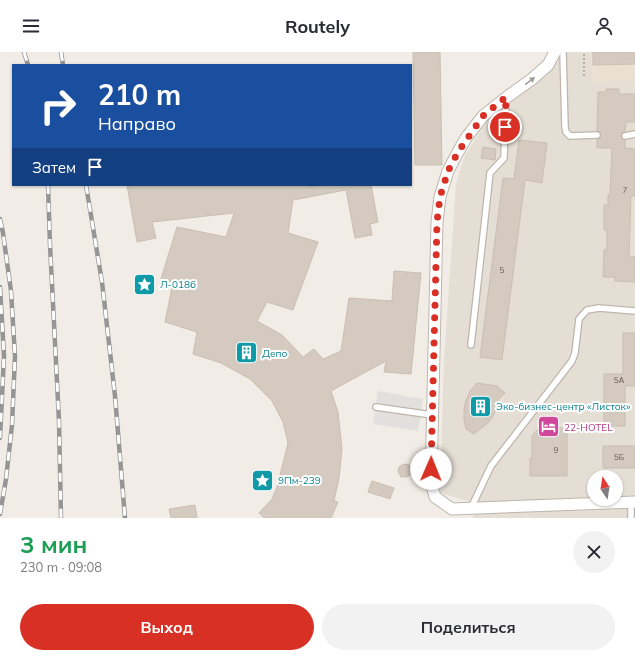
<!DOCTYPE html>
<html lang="ru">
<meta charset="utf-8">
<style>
:root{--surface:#fff;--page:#f2f2f3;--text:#2b2b33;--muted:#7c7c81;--accent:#d93025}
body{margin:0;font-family:Mulish,sans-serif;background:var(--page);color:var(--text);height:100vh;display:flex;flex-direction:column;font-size:15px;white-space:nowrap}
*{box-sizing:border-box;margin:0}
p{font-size:13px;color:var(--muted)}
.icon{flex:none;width:22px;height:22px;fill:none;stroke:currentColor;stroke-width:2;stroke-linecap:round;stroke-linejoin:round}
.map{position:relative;height:466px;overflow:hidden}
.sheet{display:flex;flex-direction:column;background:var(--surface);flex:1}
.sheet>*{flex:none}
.hud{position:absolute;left:12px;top:12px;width:400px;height:122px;border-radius:0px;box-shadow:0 1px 3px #0004;background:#1a4fa0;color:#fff;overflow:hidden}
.needle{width:26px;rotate:348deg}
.fabs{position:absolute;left:587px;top:418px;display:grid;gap:8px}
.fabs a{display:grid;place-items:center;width:36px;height:36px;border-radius:50%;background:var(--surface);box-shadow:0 1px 3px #0004;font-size:20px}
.pin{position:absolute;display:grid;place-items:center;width:34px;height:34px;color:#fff;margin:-17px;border:2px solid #fff;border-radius:50%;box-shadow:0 1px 4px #0007}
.me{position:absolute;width:44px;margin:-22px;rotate:1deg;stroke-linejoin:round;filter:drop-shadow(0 0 3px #0008)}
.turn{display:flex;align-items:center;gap:14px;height:84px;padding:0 20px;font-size:18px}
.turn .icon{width:52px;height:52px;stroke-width:2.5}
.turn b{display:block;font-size:28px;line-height:34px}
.then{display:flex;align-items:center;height:38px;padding:0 20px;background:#0003;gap:8px;font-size:15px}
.round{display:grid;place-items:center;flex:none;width:42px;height:42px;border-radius:21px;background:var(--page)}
.headline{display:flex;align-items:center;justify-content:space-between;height:68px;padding:0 20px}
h1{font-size:24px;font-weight:700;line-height:30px;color:#1e9e55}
.action{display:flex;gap:8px;margin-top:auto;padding:8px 20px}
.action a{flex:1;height:46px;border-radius:24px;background:var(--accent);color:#fff;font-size:16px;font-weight:700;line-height:46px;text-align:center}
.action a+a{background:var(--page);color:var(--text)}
header{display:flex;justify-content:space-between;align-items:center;height:52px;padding:0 20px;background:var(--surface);font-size:18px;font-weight:700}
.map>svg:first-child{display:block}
.residential{fill:#e4ded5;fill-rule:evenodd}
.education{fill:#e9e0d1}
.parking{fill:#e2e0de}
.building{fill:#d4cac0;stroke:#cbbeb1}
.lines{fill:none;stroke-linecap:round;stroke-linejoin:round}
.service-casing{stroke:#beb6ad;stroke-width:8}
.minor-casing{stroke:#beb6ad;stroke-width:13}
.path{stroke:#bcad9d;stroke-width:2;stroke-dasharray:2 2;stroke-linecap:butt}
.service{stroke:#fff;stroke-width:5.5}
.minor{stroke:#fff;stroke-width:11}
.rail-casing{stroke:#959595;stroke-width:4.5}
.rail{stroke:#fff;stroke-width:3;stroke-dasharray:9;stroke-linecap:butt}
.oneway{fill:#a19e9a}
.route{stroke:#d93025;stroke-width:7;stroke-dasharray:0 12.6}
.labels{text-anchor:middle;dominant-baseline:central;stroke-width:4;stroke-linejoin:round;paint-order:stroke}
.number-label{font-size:8px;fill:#676058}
.culture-label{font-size:10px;fill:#0d838f;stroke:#fff;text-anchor:start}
.hotel-label{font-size:10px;fill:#b23c85;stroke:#fff;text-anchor:start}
</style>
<header><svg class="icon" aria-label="menu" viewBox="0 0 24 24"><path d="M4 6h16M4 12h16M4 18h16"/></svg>Routely<svg class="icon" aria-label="person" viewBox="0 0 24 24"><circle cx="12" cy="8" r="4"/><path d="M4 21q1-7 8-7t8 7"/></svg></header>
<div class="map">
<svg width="635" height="466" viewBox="0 0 635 466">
<rect width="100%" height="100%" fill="#f1ede6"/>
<path class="residential" d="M563,0H635V466H473L474,451L440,441L444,307L456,131L465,103L482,77L496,60L546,19L558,8ZM594,425H616V447H594Z"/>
<path class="education" d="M591,0H635V30L590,31Z"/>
<path class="parking" d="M378,339L423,347L418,379L373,372Z"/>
<path class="building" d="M413,0H440L442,113H415Z
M593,0H635V12L593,13Z
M606,37H619V42H635V70H626L625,80L622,81L621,84L622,87L625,88V96L635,97V144H631L629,204L635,205V230L615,229V225H603L604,198H607V178H604V153H608V143H610L612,96H597V87L600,86L601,83L600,80L597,79L598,40H606Z
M519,88L547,91L542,131L525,128L502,308L480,305L503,126L514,127Z
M483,95L496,97L495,108L481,106Z
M127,133H306L307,135L322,133H371L378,170L370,172L372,183L355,186L346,138L293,148L288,181L318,190L293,258L267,250L257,269L282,283L303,305L314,297L323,307L341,299L349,246L392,249L394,219L421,221L411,322L384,320L386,309L331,339L338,360L342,397L339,426L334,449L338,450L331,466H264L259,461L272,447L277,435L288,391L283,370L272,349L250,327L221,311L193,302L197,280L165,270L173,230L161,227L177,175L226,185L234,161L152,170L156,186L137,190Z
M623,281H635V334H625V374H604V322H623Z
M477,331L497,334L505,341L497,349L496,357L493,364L488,371L474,382L466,377L464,368V359L465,351L470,339Z
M541,366H556V373L567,379V424H530V406H532V384L541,373Z
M603,394H635V416H603Z
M405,412L409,413L411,416L412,420L410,423L407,425H401L398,419L399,415L402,413Z
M372,429L394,436L390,447L368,440Z
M195,453L197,466H171L169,457Z"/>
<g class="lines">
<defs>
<path id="service" d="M563,0L565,75L566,80L570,84L597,83
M625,84L635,82
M471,293L490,121L504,106L506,47
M376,355L432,363
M631,450V466
M471,456L491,414L572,309L575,301L579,267L587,258L599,256L635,259"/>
<path id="minor" d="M452,457L435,445L431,430L437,170L440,145L448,119L458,100L466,86L483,64L507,45L532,27L548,13L555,0
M452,457L635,450"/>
</defs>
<use href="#service" class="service-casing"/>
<use href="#minor" class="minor-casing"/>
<path class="path" d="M584,24V0"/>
<use href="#service" class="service"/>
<use href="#minor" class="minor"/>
<defs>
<path id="rail" d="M24,0L28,13
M61,0L63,13
M48,133L50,193L59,369L61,466
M86,133L102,230L115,344L125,466
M0,167L3,181L11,239L15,304L12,373L6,427L0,462
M0,235L4,304L0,386"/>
</defs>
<use href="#rail" class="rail-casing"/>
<use href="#rail" class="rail"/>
</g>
<defs><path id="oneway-solid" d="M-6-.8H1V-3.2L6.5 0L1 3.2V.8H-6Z"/></defs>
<use class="oneway" href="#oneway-solid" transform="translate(530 29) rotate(-37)"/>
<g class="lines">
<path class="route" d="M431,417L437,170L440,145L448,119L458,100L483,64L506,45L505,75"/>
</g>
<defs>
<symbol id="sight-square" viewBox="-11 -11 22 22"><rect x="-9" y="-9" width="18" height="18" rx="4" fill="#0f9aa8" stroke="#fff"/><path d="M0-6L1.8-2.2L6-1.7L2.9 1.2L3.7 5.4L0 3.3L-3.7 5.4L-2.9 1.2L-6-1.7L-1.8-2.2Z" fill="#fff"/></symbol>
<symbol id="building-square" viewBox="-11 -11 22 22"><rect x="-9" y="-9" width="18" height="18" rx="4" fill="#0f9aa8" stroke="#fff"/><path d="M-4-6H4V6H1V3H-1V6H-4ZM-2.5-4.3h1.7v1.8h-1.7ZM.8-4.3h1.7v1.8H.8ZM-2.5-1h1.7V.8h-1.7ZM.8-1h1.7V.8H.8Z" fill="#fff"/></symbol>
<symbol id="hotel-square" viewBox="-11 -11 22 22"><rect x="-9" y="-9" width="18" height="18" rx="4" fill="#d1479c" stroke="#fff"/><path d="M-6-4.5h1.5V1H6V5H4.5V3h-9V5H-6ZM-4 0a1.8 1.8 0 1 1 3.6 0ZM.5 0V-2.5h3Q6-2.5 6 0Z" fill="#fff"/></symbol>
</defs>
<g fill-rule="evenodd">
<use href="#sight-square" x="132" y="220" width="25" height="25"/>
<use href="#building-square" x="234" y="288" width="25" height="25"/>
<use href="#building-square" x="468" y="342" width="25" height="25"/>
<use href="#hotel-square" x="536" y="362" width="25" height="25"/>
<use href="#sight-square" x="250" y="416" width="25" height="25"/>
</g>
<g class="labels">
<g class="number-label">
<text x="625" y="138">7</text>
<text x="502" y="218">5</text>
<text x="619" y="328">5А</text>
<text x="556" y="398">9</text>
<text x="619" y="405">5Б</text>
</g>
<g class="culture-label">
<text x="160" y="232">Л-0186</text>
<text x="262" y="301">Депо</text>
<text x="496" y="354">Эко-бизнес-центр «Листок»</text>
<text x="278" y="428">9Пм-239</text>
</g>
<g class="hotel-label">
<text x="564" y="375">22-HOTEL</text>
</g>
</g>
</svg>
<div class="fabs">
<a><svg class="needle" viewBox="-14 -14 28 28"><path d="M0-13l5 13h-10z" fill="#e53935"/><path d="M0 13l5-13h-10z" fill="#7c7c81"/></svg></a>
</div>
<div class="pin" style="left:505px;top:75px;background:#d93025"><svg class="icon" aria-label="arrive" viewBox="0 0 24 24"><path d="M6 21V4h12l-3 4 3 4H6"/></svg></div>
<svg class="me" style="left:431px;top:417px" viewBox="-20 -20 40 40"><circle r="19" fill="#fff"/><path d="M0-13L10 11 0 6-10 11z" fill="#d93025"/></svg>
<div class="hud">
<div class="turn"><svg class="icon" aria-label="right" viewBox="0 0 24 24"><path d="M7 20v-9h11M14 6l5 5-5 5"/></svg><div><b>210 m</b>Направо</div></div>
<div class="then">Затем<svg class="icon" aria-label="arrive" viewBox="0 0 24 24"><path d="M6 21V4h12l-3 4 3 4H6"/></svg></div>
</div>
</div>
<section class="sheet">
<div class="headline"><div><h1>3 мин</h1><p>230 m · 09:08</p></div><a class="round"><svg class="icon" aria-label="close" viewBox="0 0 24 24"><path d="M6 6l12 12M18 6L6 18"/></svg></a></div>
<div class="action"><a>Выход</a><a>Поделиться</a></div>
</section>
